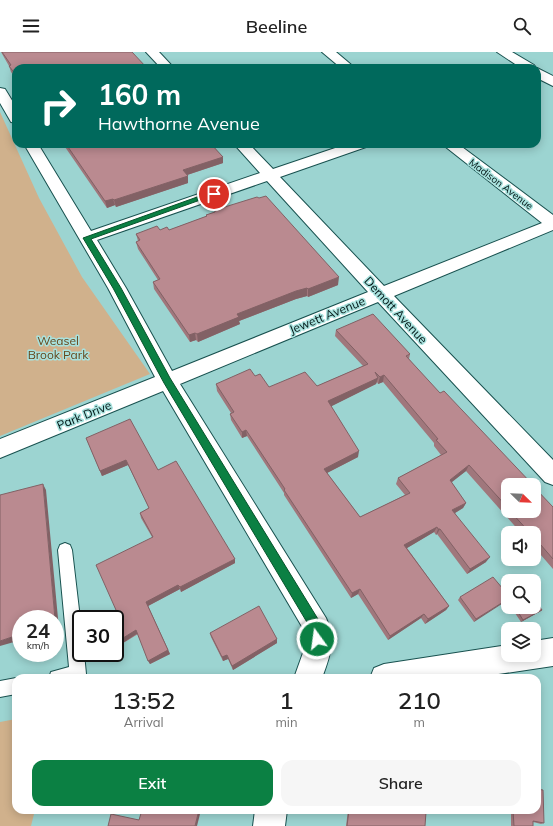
<!DOCTYPE html>
<style>
:root{--surface:#fff;--page:#f6f6f6;--text:#222;--muted:#767676;--accent:#0b8043}
body{margin:0;font-family:Mulish,sans-serif;background:var(--page);color:var(--text);height:100vh;display:flex;flex-direction:column;font-size:15px;white-space:nowrap}
*{box-sizing:border-box;margin:0}
p{font-size:13px;color:var(--muted)}
.icon{flex:none;width:22px;height:22px;fill:none;stroke:currentColor;stroke-width:2;stroke-linecap:round;stroke-linejoin:round}
.map{position:relative;flex:1;overflow:hidden}
.details{position:absolute;left:12px;top:622px;width:529px;height:140px;display:flex;flex-direction:column;background:var(--surface);border-radius:12px;box-shadow:0 2px 10px #0003}
.details>*{flex:none}
.banner{position:absolute;left:12px;top:12px;width:529px;height:84px;border-radius:12px;box-shadow:0 2px 10px #0003;background:#00695c;color:#fff;overflow:hidden}
.needle{width:26px;rotate:113deg}
.tools{position:absolute;left:501px;top:426px;display:grid;gap:8px}
.tools a{display:grid;place-items:center;width:40px;height:40px;border-radius:8px;background:var(--surface);box-shadow:0 2px 10px #0003;font-size:20px}
.speed{position:absolute;left:12px;top:558px;display:flex;gap:8px;font-size:20px;font-weight:700;text-align:center}
.speed>*{display:grid;place-content:center;width:52px;height:52px;border-radius:50%;background:var(--surface);box-shadow:0 2px 10px #0003;line-height:1}
.speed small{font-size:10px;font-weight:400}
.speed .limit{border:2px solid #111;border-radius:6px;background:#fff;color:#111}
.pin{position:absolute;display:grid;place-items:center;width:34px;height:34px;color:#fff;margin:-17px;border:2px solid #fff;border-radius:50%;box-shadow:0 1px 4px #0007}
.me{position:absolute;width:44px;margin:-22px;rotate:346deg;stroke-linejoin:round;filter:drop-shadow(0 0 3px #0008)}
.turn{display:flex;align-items:center;gap:14px;height:84px;padding:0 20px;font-size:18px}
.turn .icon{width:52px;height:52px;stroke-width:2.5}
.turn b{display:block;font-size:28px;line-height:34px}
.eta{display:flex;justify-content:space-evenly;align-items:center;height:68px;text-align:center}
.eta b{font-size:24px;font-weight:600;line-height:28px}
.primary-button{display:flex;gap:8px;margin-top:auto;padding:8px 20px}
.primary-button a{flex:1;height:46px;border-radius:12px;background:var(--accent);color:#fff;font-size:16px;font-weight:600;line-height:46px;text-align:center}
.primary-button a+a{background:var(--page);color:var(--text)}
header{display:flex;justify-content:space-between;align-items:center;height:52px;padding:0 20px;background:var(--surface);font-size:18px;font-weight:600}
.map>svg:first-child{display:block}
.green{fill:#d0b18c}
.lines{fill:none;stroke-linecap:round;stroke-linejoin:round}
.lane-casing{stroke:#18514f;stroke-width:2}
.street-casing{stroke:#18514f;stroke-width:2}
.lane{fill:#fff;fill-rule:evenodd}
.street{fill:#fff;fill-rule:evenodd}
.wall{fill:#a0777c;fill-rule:evenodd}
.shaded-wall{fill:#826165}
.building{fill:#ba8a90;stroke:#826165;fill-rule:evenodd}
.route{fill:#0b8043;stroke:#07532c}
.labels{text-anchor:middle;dominant-baseline:central;stroke-width:3;stroke-linejoin:round;paint-order:stroke}
.far-street-label{font-size:10px;fill:#011515;stroke:#a8e2de}
.street-label{font-size:12px;fill:#011515;stroke:#a8e2de}
.park-label{font-size:12px;fill:#66461a;stroke:#a8e2de}
</style>
<header><svg class="icon" aria-label="menu" viewBox="0 0 24 24"><path d="M4 6h16M4 12h16M4 18h16"/></svg>Beeline<svg class="icon" aria-label="search" viewBox="0 0 24 24"><circle cx="10" cy="10" r="6"/><path d="M15 15l6 6"/></svg></header>
<div class="map">
<svg width="553" height="774" viewBox="0 0 553 774">
<rect width="100%" height="100%" fill="#9cd4d1"/>
<path class="green" d="M0,60L39,146L82,225L150,322L0,384Z
M16,667V758H35L31,774H0V670Z"/>
<g class="lines">
<defs>
<path id="lane" d="M65,491L70,493L72,498L81,575V601H84L86,622L85,626H49L51,620L69,615L58,498L60,493Z
M16,626V642L0,645V629Z"/>
<path id="street" d="M146,0H159L174,16H161Z
M322,0H336L355,16H341Z
M497,0H512L534,13L536,16H521Z
M537,16L553,24V34L537,26Z
M0,36L5,37L16,55V71L11,70L0,51Z
M24,92H38L91,179L260,121L234,92H249L273,117L347,92H368L366,95L280,125L384,234L542,171L442,92H458L553,163V178L394,244L553,408V433L545,430L378,250L180,332L326,566C336,589 330,604 322,626H294L304,598V578L163,339L0,406V387L155,325L108,236ZM267,129L368,240L172,319L126,236L97,188Z
M553,586V614L472,626H370L374,616L384,612L508,593V603H534V589Z
M255,758H287L285,774H253Z"/>
</defs>
<use href="#lane" class="lane-casing"/>
<use href="#street" class="street-casing"/>
<use href="#lane" class="lane"/>
<use href="#street" class="street"/>
</g>
<path class="wall" d="M1,0H132L16,16V27L11,20L9,14Z
M63,92H211L223,111L187,123L188,131L116,155L115,153L107,156Z
M215,158L338,233L308,245L307,244L296,247L239,269L240,272L198,290L196,288L190,290L154,237L153,230L158,228L138,197L136,190L138,189L136,182L160,178H169L207,164L206,163L215,160Z
M336,278L410,302L409,307L508,433V459H534L553,455V517L534,495V481H521L466,419L451,430L466,451L463,456L455,461L486,510L467,522L437,482L436,483L434,480L407,496L449,554L446,558L425,572L421,566L388,588L358,542L351,546L284,443V441L247,384L242,386L231,368L230,362L231,361L217,339L216,332L255,324L269,335L317,334L363,314L335,284ZM377,330L378,332L383,330L434,391V394L441,403L398,426L396,432L405,443L360,465L327,421L358,405L331,354L376,332Z
M86,386L158,418L235,507V511L181,540L180,537L148,554L170,602L150,612L138,582L115,596V567L116,558L152,485L141,466L140,461L149,456L128,413L102,424Z
M508,543L474,570L458,548L460,545Z
M511,555H534L542,558L539,560L521,570Z
M210,581L277,587V591L233,618L228,607L223,609L211,585Z
M348,758H421L425,774H346Z
M511,758H537L544,771L541,772L533,770V774H511Z"/>
<path class="shaded-wall" d="M223,105V111L184,124L183,118Z
M188,124V131L116,155L114,148Z
M113,147L115,153L107,156L105,149Z
M339,225L338,233L308,245V237Z
M307,236V244L296,247L239,269L240,272L198,290L197,282L237,262L296,239Z
M195,281L196,288L190,290L189,283Z
M384,323L383,330L378,332L380,325Z
M378,326L376,332L328,356V349Z
M246,378L247,384L242,386V380Z
M359,399L358,405L323,423L324,417Z
M126,408L128,413L102,424L100,419Z
M469,413L466,419L447,434L450,428Z
M43,432L46,438L59,577L55,578V567Z
M466,451L463,456L450,464L452,458Z
M437,475L434,480L402,499L404,493Z
M438,477H440L437,482L436,483Z
M490,505L486,510L467,522L470,517Z
M235,507V511L181,540L180,535Z
M178,533L180,537L148,554L170,602L150,612L148,609L146,550Z
M360,537L358,542L351,546L352,541Z
M508,547V548L474,570L476,567Z
M449,554L446,558L425,572L428,567Z
M542,558L539,560L521,570L523,568Z
M424,562L421,566L388,588L390,584Z
M136,578L138,581L115,596V591Z
M21,582V588L0,594V589Z
M277,587V591L233,618L232,614Z
M98,601H107L95,608L92,605Z
M227,603L228,607L223,609L222,605Z
M199,758H201L197,774H195Z"/>
<path class="building" d="M2,0H132L147,16H16V23L9,14L11,13Z
M66,92H211L223,105L183,118L188,124L114,148L113,147L105,149Z
M266,144L339,225L308,237L307,236L296,239L237,262L239,265L197,282L195,281L189,283L153,230L160,227L136,190L140,188L136,182L157,174L160,178L167,175L169,178L207,164L206,163L215,160V158L257,145L259,146Z
M373,262L410,302L406,304L440,341L444,339L533,433H508V456L469,413L450,428L466,451L452,458L490,505L470,517L440,477H438L437,475L404,493L449,554L428,567L424,562L390,584L360,537L352,541L284,438L285,437L246,378L242,380L230,362L234,360L216,332L250,317L255,324L260,322L269,335L305,320L317,334L368,312L336,278ZM375,320L380,325L384,323L438,387L436,388L447,400L398,426L410,441L360,465L324,417L359,399L328,349L378,326Z
M130,367L158,418L176,409L235,507L180,535L178,533L146,550L168,598L148,609L136,578L115,591V567H102L116,558L96,513L153,485L140,461L149,456L126,408L100,419L86,386Z
M43,432L55,567H21V582L0,589V443Z
M534,435L553,455V507L534,485V481H530L510,459H534Z
M493,525L508,543V547L476,567L460,545Z
M534,547L542,558L523,568L515,555H534Z
M259,554L277,587L232,614L227,603L222,605L210,581Z
M90,601H98L92,605Z
M537,737L543,738L544,771L533,769V774H514L513,758H537Z
M142,758H199L195,774H108L111,762L139,768Z
M349,758H421V759L426,760L425,774H347Z"/>
<path class="route" d="M211,140L217,142L91,187L121,236L170,326L321,572L323,587L321,591L317,592L313,591L311,577L164,331L113,236L83,186Z"/>
<g class="labels">
<g class="far-street-label">
<text transform="translate(501 132) rotate(37)">Madison Avenue</text>
</g>
<g class="street-label">
<text transform="translate(396 258) rotate(47)">Demott Avenue</text>
<text transform="translate(327 263) rotate(-22)">Jewett Avenue</text>
<text transform="translate(84 363) rotate(-22)">Park Drive</text>
</g>
<g class="park-label">
<text x="58" y="288">Weasel<tspan x="58" dy="14">Brook Park</tspan></text>
</g>
</g>
</svg>
<div class="tools">
<a><svg class="needle" viewBox="-14 -14 28 28"><path d="M0-13l5 13h-10z" fill="#e53935"/><path d="M0 13l5-13h-10z" fill="#767676"/></svg></a>
<a><svg class="icon" aria-label="sound" viewBox="0 0 24 24"><path d="M4 9h4l5-4v14l-5-4H4zM17 9q2 3 0 6"/></svg></a>
<a><svg class="icon" aria-label="search" viewBox="0 0 24 24"><circle cx="10" cy="10" r="6"/><path d="M15 15l6 6"/></svg></a>
<a><svg class="icon" aria-label="layers" viewBox="0 0 24 24"><path d="M12 4l9 5-9 5-9-5zM3 14l9 5 9-5"/></svg></a>
</div>
<div class="speed"><div>24<small>km/h</small></div><div class="limit">30</div></div>
<div class="pin" style="left:214px;top:142px;background:#d93025"><svg class="icon" aria-label="arrive" viewBox="0 0 24 24"><path d="M6 21V4h12l-3 4 3 4H6"/></svg></div>
<svg class="me" style="left:317px;top:587px" viewBox="-20 -20 40 40"><circle r="17" fill="#0b8043" stroke="#fff" stroke-width="3"/><path d="M0-11L8 9 0 5-8 9z" fill="#fff"/></svg>
<div class="banner">
<div class="turn"><svg class="icon" aria-label="right" viewBox="0 0 24 24"><path d="M7 20v-9h11M14 6l5 5-5 5"/></svg><div><b>160 m</b>Hawthorne Avenue</div></div>
</div>
<section class="details">
<div class="eta">
<div><b>13:52</b><p>Arrival</p></div>
<div><b>1</b><p>min</p></div>
<div><b>210</b><p>m</p></div>
</div>
<div class="primary-button"><a>Exit</a><a>Share</a></div>
</section>
</div>
